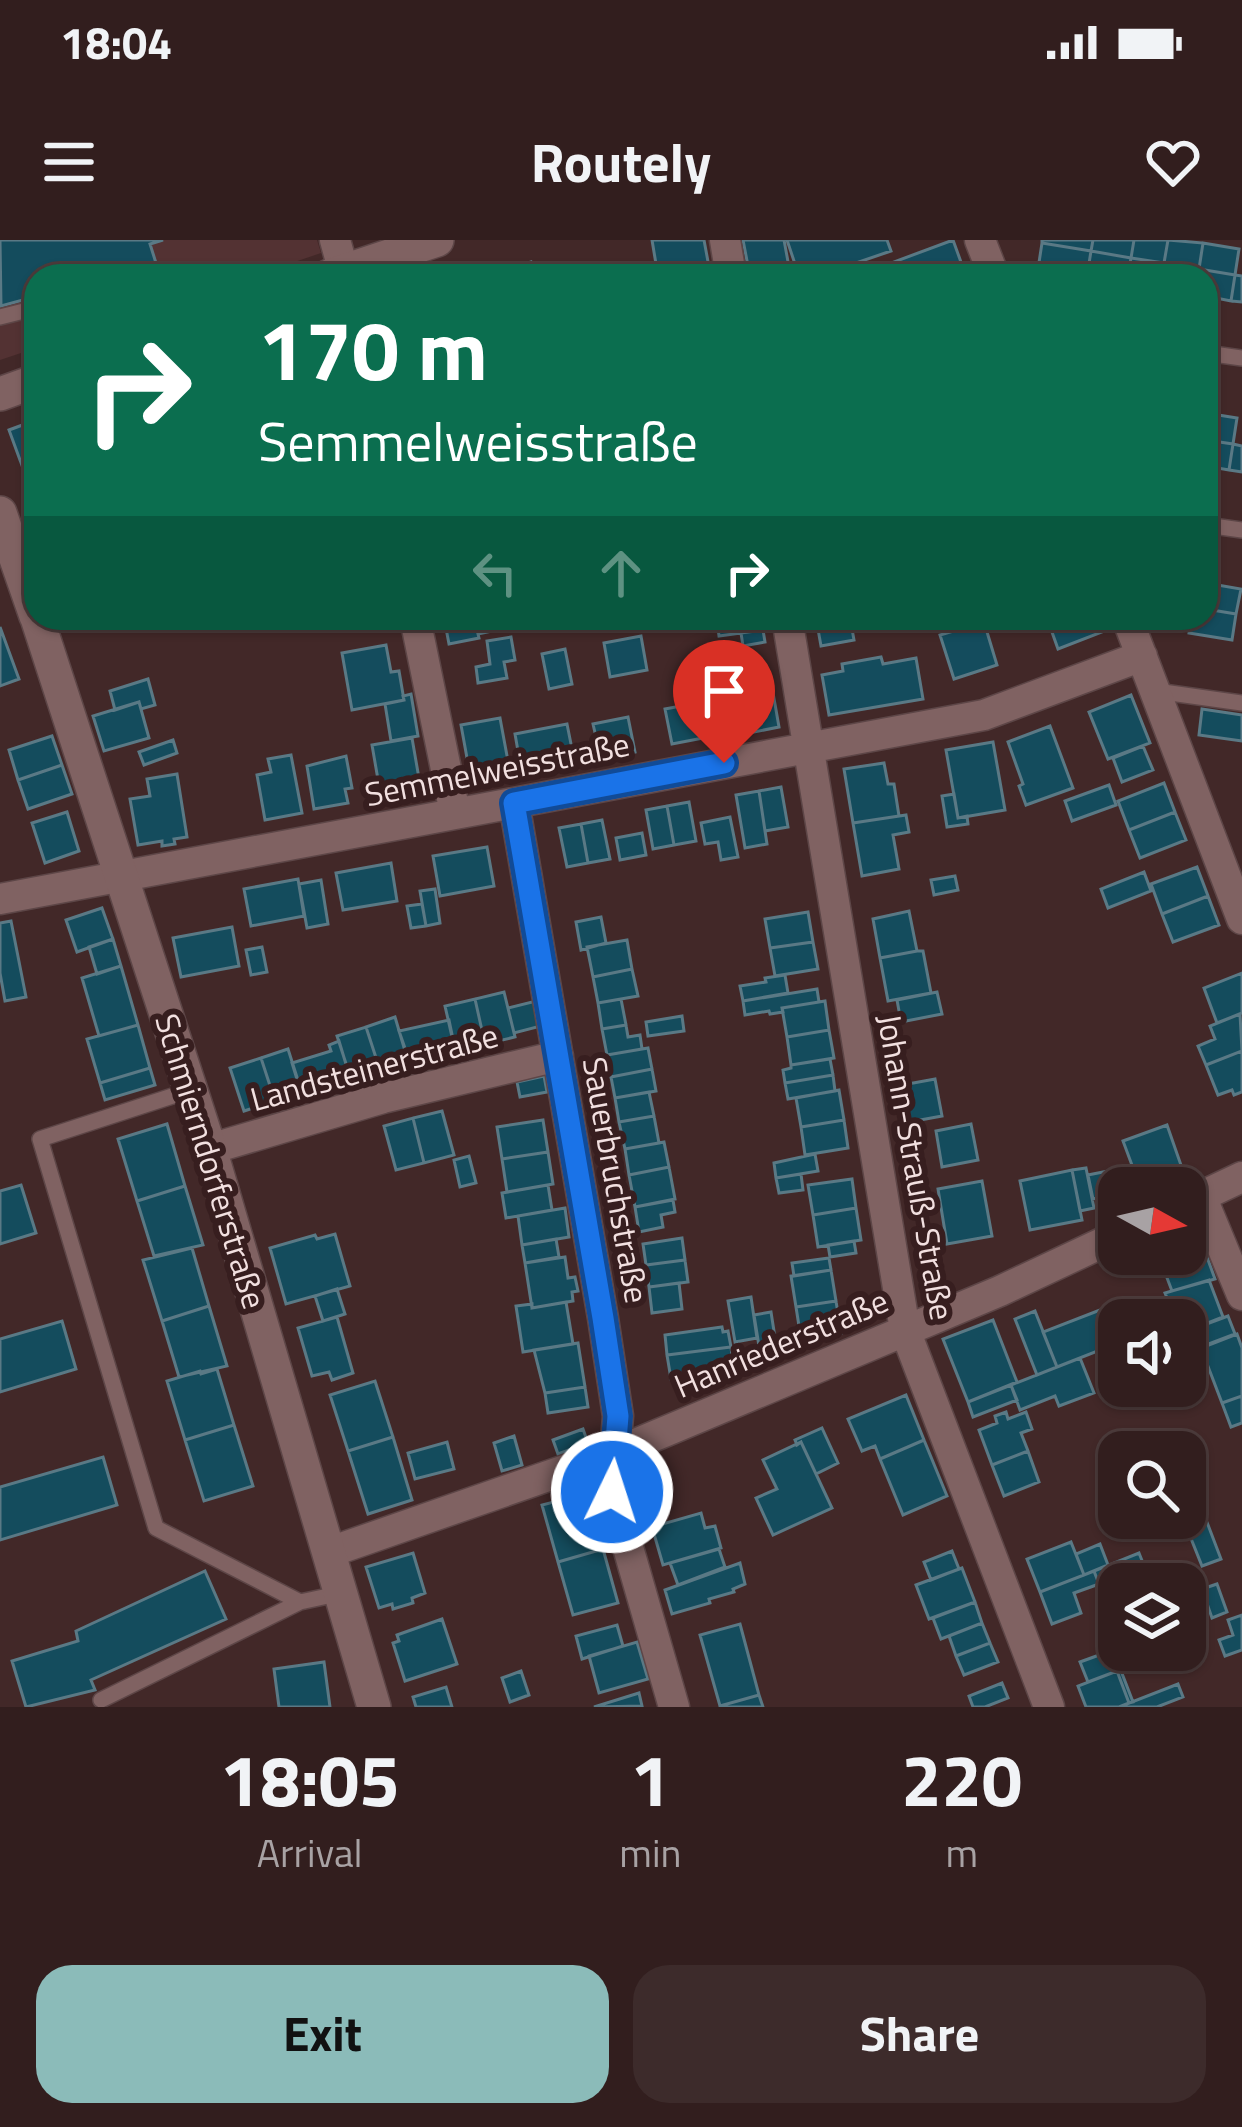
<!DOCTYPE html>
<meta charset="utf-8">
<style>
:root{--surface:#321e1e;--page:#3d2b2b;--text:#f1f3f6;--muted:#a8a2a4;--line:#4d3c3c;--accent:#8bbbb9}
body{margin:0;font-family:"Titillium Web",sans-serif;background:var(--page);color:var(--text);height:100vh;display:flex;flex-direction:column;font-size:45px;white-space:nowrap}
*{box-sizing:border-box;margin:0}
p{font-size:39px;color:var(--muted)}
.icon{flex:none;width:66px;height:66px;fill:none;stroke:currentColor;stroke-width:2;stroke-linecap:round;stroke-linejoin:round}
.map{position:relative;height:1467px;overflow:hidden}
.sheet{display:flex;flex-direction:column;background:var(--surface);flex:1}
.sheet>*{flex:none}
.top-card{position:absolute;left:24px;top:24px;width:1194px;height:366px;border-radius:36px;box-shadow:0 3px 9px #0004,0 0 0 3px var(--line);background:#0b6e4f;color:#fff;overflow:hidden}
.needle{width:78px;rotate:98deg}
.controls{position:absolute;left:1098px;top:927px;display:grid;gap:24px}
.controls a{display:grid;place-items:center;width:108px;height:108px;border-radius:24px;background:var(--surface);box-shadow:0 3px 9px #0004,0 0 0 3px var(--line);font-size:60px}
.pin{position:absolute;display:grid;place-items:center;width:102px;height:102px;color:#fff;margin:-123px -51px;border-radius:50% 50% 50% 0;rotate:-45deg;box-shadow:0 0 12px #0007}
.pin .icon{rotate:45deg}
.me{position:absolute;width:132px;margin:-66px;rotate:4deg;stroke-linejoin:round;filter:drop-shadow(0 0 9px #0008)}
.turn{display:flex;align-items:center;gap:42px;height:252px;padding:0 36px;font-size:54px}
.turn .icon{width:156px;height:156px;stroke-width:2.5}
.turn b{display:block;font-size:84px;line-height:102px}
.lanes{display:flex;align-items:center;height:114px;padding:0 36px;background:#0003;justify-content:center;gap:60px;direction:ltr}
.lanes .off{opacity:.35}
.eta{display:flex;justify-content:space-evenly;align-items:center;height:204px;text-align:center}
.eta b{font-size:72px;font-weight:700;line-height:84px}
.cta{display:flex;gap:24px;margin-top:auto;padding:24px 36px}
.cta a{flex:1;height:138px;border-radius:36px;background:var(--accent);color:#111;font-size:48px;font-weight:700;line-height:138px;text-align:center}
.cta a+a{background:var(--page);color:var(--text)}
.status{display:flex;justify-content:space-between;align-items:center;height:84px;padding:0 60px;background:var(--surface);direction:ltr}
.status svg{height:33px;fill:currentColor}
header{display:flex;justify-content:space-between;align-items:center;height:156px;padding:0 36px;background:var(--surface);font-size:54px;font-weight:700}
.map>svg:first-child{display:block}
.built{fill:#533233}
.building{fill:#144c5d;stroke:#5a7985;stroke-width:3}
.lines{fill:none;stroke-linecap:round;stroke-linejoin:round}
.service-casing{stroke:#5d4647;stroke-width:18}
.minor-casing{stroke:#5d4647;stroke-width:33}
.tertiary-casing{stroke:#5d4647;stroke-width:36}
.service{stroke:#806262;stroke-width:15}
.minor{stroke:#806262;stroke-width:30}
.tertiary{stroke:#806262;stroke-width:33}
.route-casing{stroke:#114b97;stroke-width:30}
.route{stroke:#1a73e8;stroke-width:21}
.labels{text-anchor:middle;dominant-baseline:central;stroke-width:12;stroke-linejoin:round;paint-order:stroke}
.street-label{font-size:33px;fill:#f2e0e0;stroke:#371e1f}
</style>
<div class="status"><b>18:04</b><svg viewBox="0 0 49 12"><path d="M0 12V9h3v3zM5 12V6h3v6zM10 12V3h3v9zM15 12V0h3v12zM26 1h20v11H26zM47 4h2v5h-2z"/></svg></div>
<header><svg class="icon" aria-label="menu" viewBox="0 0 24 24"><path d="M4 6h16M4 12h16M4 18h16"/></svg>Routely<svg class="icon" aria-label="heart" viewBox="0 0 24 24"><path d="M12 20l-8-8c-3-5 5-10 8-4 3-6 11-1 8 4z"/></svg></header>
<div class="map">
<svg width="1242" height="1467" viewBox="0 0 1242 1467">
<rect width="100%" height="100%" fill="#422828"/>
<path class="built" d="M0,0H317L321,13L253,36H36V108L0,120Z"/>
<path class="building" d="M0,0H163L150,4L156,23L120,33L118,26L94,33L92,25L54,36H36V41L29,43L34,57L1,66Z
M652,0H704L709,27L658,36Z
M743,0H784L789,27L766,31L765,23L748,26Z
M787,0H887L891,11L818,36H799Z
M953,0L966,36H859V35Z
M1042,0H1093L1091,11L1042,3Z
M1093,0H1134L1131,18L1091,11Z
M1134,0H1168L1164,23L1131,18Z
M1168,0L1203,3L1199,29L1164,23Z
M1042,3L1091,11L1087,36L1038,29Z
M1203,3L1239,9L1235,35L1199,29Z
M1091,11L1131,18L1128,36H1087Z
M1131,18L1164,23L1162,36H1128Z
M531,22L535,36H502L501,32Z
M498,23L502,36H458Z
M1164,23L1199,29L1198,36H1162Z
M1199,29L1235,35L1231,61L1206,56V36H1198Z
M1235,35L1242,36V62L1231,61Z
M1206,173L1237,178L1233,204L1206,200Z
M36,180V214L20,220L9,190Z
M1206,200L1233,204L1229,230L1206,226Z
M1233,204L1242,206V232L1229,230Z
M36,214V242L29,245L20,220Z
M1206,343L1241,349L1236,374L1206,369Z
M1206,369L1236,374L1232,400L1189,393L1191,378H1206Z
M444,378H499L501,389L478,394L479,398L449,404Z
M738,378L741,393L719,396L717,380Z
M816,378H850L854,400L821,406Z
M1047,378H1096L1102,392L1058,409Z
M984,382L997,425L954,439L940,395Z
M0,387L19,439L0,446Z
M763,390L765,402L743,406L741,393Z
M641,396L647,430L610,437L604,403Z
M511,397L515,420L504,422L507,438L478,443L476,427L490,424L487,401Z
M386,405L391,432L399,431L404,460L352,470L342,413Z
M565,409L572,444L549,449L542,414Z
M881,417L883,424L916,418L923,459L829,475L822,435L843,431L842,424Z
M722,419L729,453L701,458L695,425Z
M148,439L155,465L141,469L139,462L115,470L110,451Z
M772,447L779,487L729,497L721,457Z
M411,454L418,496L391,501L385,464L404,460L403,456Z
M1131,455L1150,503L1108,519L1089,472Z
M139,462L149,498L104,511L93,476Z
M697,463L703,498L672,504L665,469Z
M1202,469L1242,475V501L1199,495Z
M628,477L635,512L601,519L593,484Z
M500,478L510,532L471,540L461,485Z
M567,484L575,524L522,534L515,494Z
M1050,486L1073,548L1026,565L1019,546L1023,544L1008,502Z
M52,496L62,525L18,540L9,510Z
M412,498L421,550L381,557L372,505Z
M173,500L177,513L144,525L139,512Z
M993,502L1005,570L958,578L946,510Z
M1143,506L1153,530L1122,542L1113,518Z
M291,515L302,573L265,580L257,535L271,532L268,519Z
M346,516L352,548L345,549L348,563L314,569L307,526Z
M884,523L888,544H894L899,576L853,583L844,529Z
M62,525L72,554L28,569L18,540Z
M177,534L187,597L174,599L175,604L162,606V601L138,605L130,559L150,556L147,539Z
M1164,543L1175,572L1129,590L1118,561Z
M1109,545L1116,565L1072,581L1065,561Z
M781,547L788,587L765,591L759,551Z
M759,551L767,604L745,608L736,555Z
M954,554L958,578L967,576L968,584L947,587L942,556Z
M689,562L696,601L674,605L667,566Z
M667,566L674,605L653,609L646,570Z
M67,572L79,611L45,623L32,583Z
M1175,572L1186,600L1140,618L1129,590Z
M906,575L909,592L893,595L899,629L862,636L853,583Z
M730,577L738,617L721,620L718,602L705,604L701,583Z
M602,580L610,619L588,623L581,584Z
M581,584L588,623L567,627L559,588Z
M642,593L646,615L620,620L616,598Z
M487,607L494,646L440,656L433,616Z
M391,623L397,661L343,670L336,633Z
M1197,627L1208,656L1162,674L1151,644Z
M1144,632L1151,651L1108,668L1101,649Z
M955,636L958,650L934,655L931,640Z
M298,639L304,676L251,686L244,649Z
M321,640L328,684L307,688L299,644Z
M435,649L440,683L426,686L420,651Z
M1208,656L1219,685L1173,702L1162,674Z
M422,664L426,686L411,688L407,666Z
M102,668L113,699L77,712L66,680Z
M909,671L917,711L880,718L873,679Z
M808,672L813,702L770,708L765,679Z
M601,677L606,703L581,710L576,682Z
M11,681L26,757L5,761L0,733V683Z
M232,687L239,726L181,737L173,698Z
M113,699L121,726L97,734L89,707Z
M627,700L632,729L593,737L587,707Z
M813,702L818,729L775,736L770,708Z
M262,707L267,732L251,735L246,710Z
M917,711H923L931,753L888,761L880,718Z
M121,726L138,785L99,796L82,738Z
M632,729L638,756L598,763L593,737Z
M1242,733V773L1217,783L1204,748Z
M785,735L788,753L743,761L740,746L766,742L765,738Z
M817,749L819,762L782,768L783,772L770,774L769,771L745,775L743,761Z
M504,752L515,797L485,804L475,759Z
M937,752L942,774L901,782L897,760Z
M475,759L485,804L455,810L445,766Z
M621,759L626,785L602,789L598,763Z
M536,761L541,786L514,793L508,768Z
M825,761L829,790L787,797L782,768Z
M1240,774L1242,811L1206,825L1198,806L1215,799L1210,786Z
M682,776L684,791L648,796L646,782Z
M395,777L408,821L380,830L366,787Z
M449,780L454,804L407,814L399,791Z
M138,785L150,828L100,843L87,799Z
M626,785L628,797L640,795L642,809L607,815L602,789Z
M366,787L380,830L351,839L337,796Z
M829,790L834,818L791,825L787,797Z
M339,801L349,834L300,849L292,823L331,811L329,805Z
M648,808L652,829L611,837L607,815Z
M288,809L302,853L275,861L261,818Z
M1242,811V852L1234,855L1232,850L1218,855L1206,825Z
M261,818L275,861L244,871L230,828Z
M830,819L833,835L785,843L783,830L791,828V825Z
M150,828L155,845L105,860L100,843Z
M652,829L656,851L615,858L611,837Z
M833,835L835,851L788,859L785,843Z
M544,836L547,852L520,857L517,842Z
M935,839L942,876L904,883L897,846Z
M839,850L844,880L801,887L796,858Z
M649,852L654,876L619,882L615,858Z
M442,871L454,915L424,923L413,878Z
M654,876L659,903L625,909L619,882Z
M413,878L424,923L396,930L384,886Z
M543,880L548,912L502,919L497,887Z
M844,880L848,908L805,915L801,887Z
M167,884L185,946L137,961L118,899Z
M971,884L978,920L942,927L936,891Z
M1167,885L1182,928L1139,944L1123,901Z
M664,902L669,927L629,935L625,909Z
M548,912L553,944L507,952L502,919Z
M815,914L818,931L776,938L774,923Z
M469,916L476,943L460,947L454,920Z
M669,927L675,959L635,967L629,935Z
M1086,928L1094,968L1080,971L1072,930Z
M1072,930L1082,980L1030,990L1020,941Z
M1113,930L1117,954L1093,959L1088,935Z
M801,934L803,950L779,953L776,938Z
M852,939L856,968L813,975L808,945Z
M982,941L992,996L947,1004L938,949Z
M21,945L36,993L0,1004V951Z
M548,945L552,970L506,978L502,953Z
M185,946L203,1005L154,1016L137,961Z
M673,960L675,972L661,975L663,987L639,992L635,967Z
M565,968L569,997L522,1005L518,976Z
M856,968L861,1000L818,1007L813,975Z
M335,994L350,1046L286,1064L270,1008L315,995L317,999Z
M682,998L685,1020L646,1025L643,1004Z
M1200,998L1215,1039L1172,1051L1158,1014H1185V1004Z
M556,999L559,1017L525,1023L522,1005Z
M854,1001L856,1013L830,1017L828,1005Z
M192,1008L209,1066L162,1081L143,1020Z
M565,1017L568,1038L575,1037L578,1051L572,1052L573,1061L532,1068L525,1023Z
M829,1018L831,1030L794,1036L792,1023Z
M685,1020L688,1042L649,1047L646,1025Z
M831,1030L836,1061L796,1067L791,1036Z
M1209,1040L1223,1077L1185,1092V1080H1176L1165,1053Z
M679,1043L682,1069L652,1073L649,1047Z
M337,1049L345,1074L323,1081L315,1056Z
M751,1057L757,1098L735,1102L728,1061Z
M836,1061L841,1093L801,1099L796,1067Z
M566,1062L573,1104L523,1112L516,1066L532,1064V1068Z
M209,1066L227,1126L179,1137L162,1081Z
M1100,1070L1113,1105L1057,1127L1043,1092Z
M1035,1071L1057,1127L1037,1135L1015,1079Z
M771,1072L776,1104L759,1106L754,1075Z
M1228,1076L1235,1094L1185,1113V1092Z
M337,1077L353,1133L332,1140L329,1132L312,1136L298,1088Z
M993,1080L1017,1142L968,1162L943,1099Z
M62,1081L76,1129L0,1152V1099Z
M722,1087L723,1092L728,1091L731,1107L667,1115L665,1095Z
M1237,1094L1242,1108V1156L1222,1163L1201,1108Z
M578,1103L585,1147L545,1153L534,1110Z
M731,1107L733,1125H727L728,1131L671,1139L667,1115Z
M1080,1118L1094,1153L1059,1166L1055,1156L1020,1170L1011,1145Z
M217,1129L234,1185L185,1200L167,1141L200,1131L201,1134Z
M375,1141L393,1197L348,1211L330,1155Z
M1011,1145L1017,1160L973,1177L968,1162Z
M585,1147L588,1167L548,1173L545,1153Z
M906,1155L924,1200L880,1219L875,1206L862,1211L848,1179Z
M1242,1156V1183L1231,1187L1222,1163Z
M1006,1172L1008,1179L1026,1172L1032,1189L1021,1193L1028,1211L992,1225L979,1190L997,1183L995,1176Z
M234,1185L253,1246L204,1261L185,1200Z
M822,1188L838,1223L816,1234L801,1202L797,1205L795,1200Z
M583,1189L588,1203L558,1214L553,1200Z
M514,1196L522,1225L502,1231L494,1203Z
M393,1197L412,1260L368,1274L348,1211Z
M924,1200L947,1256L903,1275L880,1219Z
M447,1202L454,1229L415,1239L408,1213Z
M801,1202L832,1268L773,1295L756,1258L777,1249L763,1220Z
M1028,1211L1039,1242L1004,1256L992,1225Z
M103,1217L117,1265L0,1300V1247Z
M1185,1224L1199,1262L1185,1263Z
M588,1253L603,1309L558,1322L542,1265Z
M701,1273L705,1288L715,1286L721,1308L663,1325L652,1287Z
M1205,1277L1221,1319L1202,1326L1188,1291L1191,1283Z
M1071,1302L1084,1335L1040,1352L1027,1319Z
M1100,1304L1108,1325L1084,1335L1076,1314Z
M603,1309L618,1363L573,1375L558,1322Z
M719,1309L725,1327L678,1345L670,1323Z
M952,1311L959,1329L931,1340L924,1322Z
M413,1313L425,1353L412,1358L413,1363L393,1369L392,1364L379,1368L366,1327Z
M1139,1313L1147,1333L1136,1337L1138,1342L1119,1344V1349L1112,1352L1108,1341L1099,1344L1094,1331Z
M740,1323L745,1344L733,1349L734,1352L709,1359L710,1363L672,1374L665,1350Z
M962,1328L975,1362L929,1379L916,1345Z
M205,1331L226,1379L91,1440L95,1450L26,1467L12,1421L78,1401L76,1391Z
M1094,1331L1099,1344L1074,1353L1081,1373L1052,1384L1040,1352Z
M1217,1344L1227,1372L1212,1378L1202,1349Z
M975,1362L982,1383L941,1399L933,1378Z
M1242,1375V1410L1225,1416L1219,1400L1233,1395L1228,1380Z
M442,1379L457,1424L405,1441L393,1403L399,1401L397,1395Z
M982,1383L990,1403L956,1416L949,1396Z
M740,1384L759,1455L720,1466L700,1395Z
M617,1385L623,1406L582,1419L576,1396Z
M637,1402L648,1439L599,1453L589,1416Z
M990,1403L998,1422L964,1435L956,1416Z
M1113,1410L1133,1462L1129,1463L1117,1431L1088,1442L1080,1422Z
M324,1422L330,1467H279L274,1429Z
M521,1431L529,1455L510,1462L502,1438Z
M1117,1431L1129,1463L1119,1467H1086L1078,1446Z
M1002,1443L1008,1458L985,1467H973L969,1456Z
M1178,1444L1183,1457L1157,1467H1125L1124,1465Z
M446,1447L452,1467H416L413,1457Z
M639,1453L642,1466L594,1467Z
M759,1455L763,1467H720V1466Z"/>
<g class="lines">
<defs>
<path id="service" d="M0,77L36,68
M1206,113L1242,118
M1206,285L1242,290
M1156,451L1242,463
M191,850L40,899L156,1288L300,1362
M101,1460L300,1362L342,1353"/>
<path id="minor" d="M335,0L345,36
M725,0L731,36
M980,0L994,36
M415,378L455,573
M787,378L905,1090L1049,1467
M1127,378L1242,679
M514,563L603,1078L618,1176L612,1252L674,1467
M0,659L984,475L1142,416
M210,909L383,858L558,816
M1201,956L1242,1055
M1185,964L1242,937
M330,1312L614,1213L1000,1051L1119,995"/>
<path id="tertiary" d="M329,36L437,0
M0,154L36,141
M0,273L36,376
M37,378L210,909L374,1467"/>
</defs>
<use href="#service" class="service-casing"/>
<use href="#minor" class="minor-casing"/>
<use href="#tertiary" class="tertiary-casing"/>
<use href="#service" class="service"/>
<use href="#minor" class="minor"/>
<use href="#tertiary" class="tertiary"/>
</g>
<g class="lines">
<defs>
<path id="route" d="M612,1252L618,1176L603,1078L514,563L724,523"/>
</defs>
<use href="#route" class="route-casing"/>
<use href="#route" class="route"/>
</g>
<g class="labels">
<g class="street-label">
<text transform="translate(497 529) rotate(-11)">Semmelweisstraße</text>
<text transform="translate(374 827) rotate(-15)">Landsteinerstraße</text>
<text transform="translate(211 921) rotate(73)">Schmierndorferstraße</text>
<text transform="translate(916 927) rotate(80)">Johann-Strauß-Straße</text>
<text transform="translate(616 940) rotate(80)">Sauerbruchstraße</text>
<text transform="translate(781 1103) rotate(-23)">Hanriederstraße</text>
</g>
</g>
</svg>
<div class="controls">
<a><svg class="needle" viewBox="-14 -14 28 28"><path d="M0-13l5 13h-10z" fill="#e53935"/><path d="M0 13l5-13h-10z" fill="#a8a2a4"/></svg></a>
<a><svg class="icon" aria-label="sound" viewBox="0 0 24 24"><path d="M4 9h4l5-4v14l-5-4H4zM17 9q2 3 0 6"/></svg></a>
<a><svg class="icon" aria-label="search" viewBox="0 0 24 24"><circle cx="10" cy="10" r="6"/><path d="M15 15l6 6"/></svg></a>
<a><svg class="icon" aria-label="layers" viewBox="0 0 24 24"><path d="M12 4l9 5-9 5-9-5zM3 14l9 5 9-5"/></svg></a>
</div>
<div class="pin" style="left:724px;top:523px;background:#d93025"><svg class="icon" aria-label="arrive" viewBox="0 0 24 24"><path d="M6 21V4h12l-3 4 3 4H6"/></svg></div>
<svg class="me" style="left:612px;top:1252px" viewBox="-20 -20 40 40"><circle r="17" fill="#1a73e8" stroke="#fff" stroke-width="3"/><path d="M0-11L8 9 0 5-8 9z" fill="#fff"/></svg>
<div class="top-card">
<div class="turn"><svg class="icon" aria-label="right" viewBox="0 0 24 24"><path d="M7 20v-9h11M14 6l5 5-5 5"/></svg><div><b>170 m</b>Semmelweisstraße</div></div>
<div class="lanes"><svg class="icon off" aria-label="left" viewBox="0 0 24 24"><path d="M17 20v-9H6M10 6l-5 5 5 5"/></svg><svg class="icon off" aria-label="ahead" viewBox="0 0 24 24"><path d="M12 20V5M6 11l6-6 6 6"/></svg><svg class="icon" aria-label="right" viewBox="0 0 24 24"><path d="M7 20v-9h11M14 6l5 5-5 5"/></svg></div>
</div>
</div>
<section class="sheet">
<div class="eta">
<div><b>18:05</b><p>Arrival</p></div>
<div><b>1</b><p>min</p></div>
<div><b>220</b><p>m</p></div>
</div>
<div class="cta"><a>Exit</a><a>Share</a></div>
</section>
